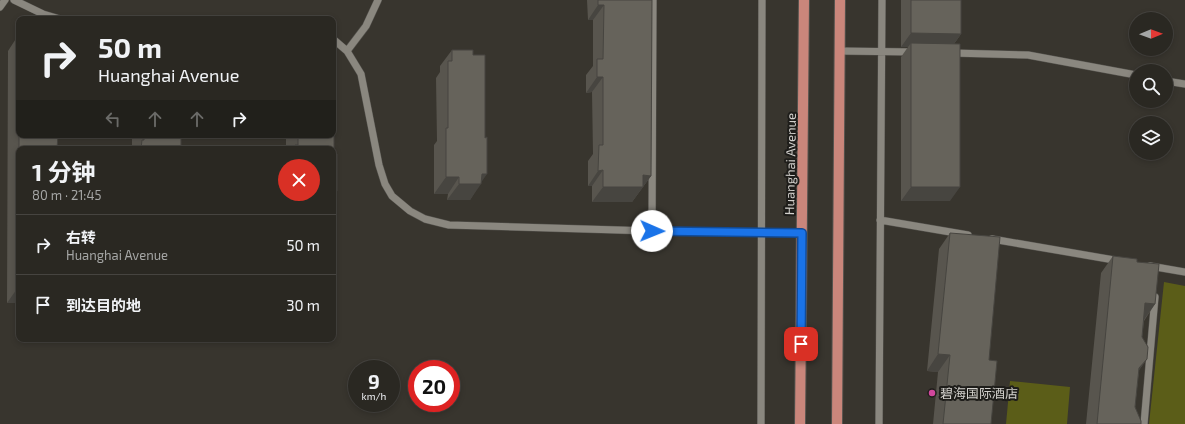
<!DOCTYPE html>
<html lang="zh">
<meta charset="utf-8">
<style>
:root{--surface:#2a2822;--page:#32302a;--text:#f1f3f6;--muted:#a5a6a5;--line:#464440}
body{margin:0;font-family:"Exo 2","Noto Sans SC",sans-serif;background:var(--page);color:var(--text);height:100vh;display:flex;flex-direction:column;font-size:15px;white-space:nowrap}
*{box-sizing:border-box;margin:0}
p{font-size:13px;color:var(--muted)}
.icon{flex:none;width:22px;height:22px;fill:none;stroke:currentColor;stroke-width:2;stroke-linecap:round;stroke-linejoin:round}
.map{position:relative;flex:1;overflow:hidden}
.drawer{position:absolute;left:16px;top:146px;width:320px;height:196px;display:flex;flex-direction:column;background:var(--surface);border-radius:8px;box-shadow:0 2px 6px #0003,0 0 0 1px var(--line)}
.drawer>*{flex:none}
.hud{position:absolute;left:16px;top:16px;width:320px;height:122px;border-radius:8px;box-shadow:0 2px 6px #0003,0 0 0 1px var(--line);background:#2a2822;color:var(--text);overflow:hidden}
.needle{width:26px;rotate:89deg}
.fabs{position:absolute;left:1129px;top:12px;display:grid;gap:8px}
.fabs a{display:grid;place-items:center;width:44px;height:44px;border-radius:50%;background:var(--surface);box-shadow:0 2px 6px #0003,0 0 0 1px var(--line);font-size:20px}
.speed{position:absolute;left:348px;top:360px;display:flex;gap:8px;font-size:20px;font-weight:700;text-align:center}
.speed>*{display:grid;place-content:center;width:52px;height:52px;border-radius:50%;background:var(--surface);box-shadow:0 2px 6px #0003,0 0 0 1px var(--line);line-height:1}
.speed small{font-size:10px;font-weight:400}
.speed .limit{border:6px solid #d22;background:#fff;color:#111}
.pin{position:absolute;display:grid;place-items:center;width:34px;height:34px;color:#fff;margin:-17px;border-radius:8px;box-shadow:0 2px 6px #0006}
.me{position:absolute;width:44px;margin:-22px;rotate:91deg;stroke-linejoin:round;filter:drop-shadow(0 0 3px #0008)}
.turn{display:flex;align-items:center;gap:14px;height:84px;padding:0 16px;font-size:18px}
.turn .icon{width:52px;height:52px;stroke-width:2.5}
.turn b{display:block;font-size:28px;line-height:34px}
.lanes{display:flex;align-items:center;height:38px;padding:0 16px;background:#0003;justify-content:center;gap:20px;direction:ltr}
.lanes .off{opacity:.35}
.round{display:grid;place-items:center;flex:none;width:42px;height:42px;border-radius:21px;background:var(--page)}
.overview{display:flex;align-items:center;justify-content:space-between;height:68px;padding:0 16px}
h1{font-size:24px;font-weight:700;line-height:30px}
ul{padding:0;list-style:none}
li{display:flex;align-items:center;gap:12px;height:60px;padding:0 16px;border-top:1px solid var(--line)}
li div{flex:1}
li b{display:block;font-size:15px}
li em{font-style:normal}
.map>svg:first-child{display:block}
.green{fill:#5b5d18}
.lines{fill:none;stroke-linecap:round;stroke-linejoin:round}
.minor-casing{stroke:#55534e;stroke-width:8}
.major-casing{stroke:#55534e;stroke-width:12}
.minor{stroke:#8a877f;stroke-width:7}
.major{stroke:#ca867b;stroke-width:10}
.wall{fill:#58554e}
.shaded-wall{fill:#474540}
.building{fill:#66635b;stroke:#474540}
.route-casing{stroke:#114b97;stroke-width:10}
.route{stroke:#1a73e8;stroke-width:7}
.hotel-dot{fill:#d1479c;stroke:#1e1d1a;stroke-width:1.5}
.labels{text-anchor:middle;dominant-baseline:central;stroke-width:4;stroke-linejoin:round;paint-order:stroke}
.street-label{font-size:13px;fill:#d3d1cd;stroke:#1e1d1a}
.poi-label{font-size:13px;fill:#d3d1cd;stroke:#1e1d1a;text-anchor:start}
</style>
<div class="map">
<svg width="1185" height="424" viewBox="0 0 1185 424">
<rect width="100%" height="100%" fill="#38352e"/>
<path class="green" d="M1164,282L1185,286V424H1149Z
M1010,381L1070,387L1067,424H1006Z"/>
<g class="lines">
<defs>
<path id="minor" d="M14,0L43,14L60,19
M0,7L5,0
M333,39L347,51L361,74L379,165L385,184L392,196L410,211L425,219L449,225L652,231L802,233
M347,51L366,26L378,0
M839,51L914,52
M952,53L1028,55L1136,75
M1166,81L1185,84
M880,220L968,235
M652,231L653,0
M992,239L1120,261
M1150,266L1185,272
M761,424L762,0
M879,424L882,0
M1144,424L1155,297"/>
<path id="major" d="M800,424L804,0
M837,424L840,0"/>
</defs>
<use href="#minor" class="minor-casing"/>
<use href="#major" class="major-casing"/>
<use href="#minor" class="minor"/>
<use href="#major" class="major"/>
</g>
<path class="wall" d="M587,0H652L651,176L632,202H592V186H588V161L593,154L592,92L586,93V75L593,66V20H588Z
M901,0H961V34L954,44L950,201H901V57L908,47H901Z
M19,34V303H7L8,51Z
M452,50L481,182L470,200H447L448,194H434V145L437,141L436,78L440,72V66Z
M132,135H181V149H132Z
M286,135H333V149H286Z
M950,233L989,360L991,424H933L938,372L927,371L939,249Z
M1113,256L1155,304L1144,321L1142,337L1147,359L1139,370L1135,407L1141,424H1086L1101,273Z"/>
<path class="shaded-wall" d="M598,5H604L593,20H588Z
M911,33L961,34L951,48L911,43L908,47H901Z
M597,77H603L592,92L586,93Z
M603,170L592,186H588L598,171Z
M482,174H487L480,184H481L470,200H447L459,184Z
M643,175L651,176L632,202H592L603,187Z
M446,177H459L448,194H434Z
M911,187H960L950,201H901Z
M333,191H337L333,196Z
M19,286V303H7Z
M1145,303L1155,304L1143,321Z
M938,354L950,355L938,372L927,371Z
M1147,359L1135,376L1139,368Z"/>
<path class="building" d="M598,0H652L651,176L643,175V187H603V170L598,171L599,145H603V77H597V59H603L604,5H598Z
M911,0H961V34L911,33Z
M911,43L960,44V187H911Z
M452,50H473V55H485V138L487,137V174H482L481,184H459V177H446V128H448V61H452Z
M333,72H334V154H337V191H333V149H295V145H298V135H333Z
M19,135H58L57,149H19Z
M144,135H181V149H141L142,140H144Z
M950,233L1000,237L989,360L997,361L991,424H943L950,355L938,354Z
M1113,256L1137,259V262L1159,264L1155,304L1145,303L1142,337L1148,347L1147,359L1139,368L1135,407L1141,421V424H1097Z"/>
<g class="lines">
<defs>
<path id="route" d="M652,231L802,233L801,344"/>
</defs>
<use href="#route" class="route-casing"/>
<use href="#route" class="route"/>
</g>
<circle class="hotel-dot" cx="932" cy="393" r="4"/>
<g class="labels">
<g class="street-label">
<text transform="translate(790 164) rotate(-89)">Huanghai Avenue</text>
</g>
<g class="poi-label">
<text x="940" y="393">碧海国际酒店</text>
</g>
</g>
</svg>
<div class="fabs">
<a><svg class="needle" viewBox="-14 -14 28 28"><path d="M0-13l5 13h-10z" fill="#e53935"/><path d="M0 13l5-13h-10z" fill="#a5a6a5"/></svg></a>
<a><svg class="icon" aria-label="search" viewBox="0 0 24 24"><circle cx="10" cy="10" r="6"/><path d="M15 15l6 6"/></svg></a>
<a><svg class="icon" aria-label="layers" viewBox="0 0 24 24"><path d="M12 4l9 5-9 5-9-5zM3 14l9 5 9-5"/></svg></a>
</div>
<div class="speed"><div>9<small>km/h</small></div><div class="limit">20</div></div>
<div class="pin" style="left:801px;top:344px;background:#d93025"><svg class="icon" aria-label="arrive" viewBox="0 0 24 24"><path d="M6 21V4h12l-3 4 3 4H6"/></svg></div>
<svg class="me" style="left:652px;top:231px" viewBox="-20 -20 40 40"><circle r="19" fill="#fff"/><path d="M0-13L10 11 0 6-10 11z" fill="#1a73e8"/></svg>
<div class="hud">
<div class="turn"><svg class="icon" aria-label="right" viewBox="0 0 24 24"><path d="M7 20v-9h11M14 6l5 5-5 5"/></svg><div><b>50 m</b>Huanghai Avenue</div></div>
<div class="lanes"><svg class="icon off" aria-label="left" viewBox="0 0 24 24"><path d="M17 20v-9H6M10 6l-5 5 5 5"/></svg><svg class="icon off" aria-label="ahead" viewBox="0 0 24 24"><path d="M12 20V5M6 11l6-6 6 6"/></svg><svg class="icon off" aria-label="ahead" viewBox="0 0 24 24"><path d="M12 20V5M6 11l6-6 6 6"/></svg><svg class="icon" aria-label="right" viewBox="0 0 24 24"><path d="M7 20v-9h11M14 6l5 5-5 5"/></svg></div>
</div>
<section class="drawer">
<div class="overview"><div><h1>1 分钟</h1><p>80 m · 21:45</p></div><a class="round" style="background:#d93025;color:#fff"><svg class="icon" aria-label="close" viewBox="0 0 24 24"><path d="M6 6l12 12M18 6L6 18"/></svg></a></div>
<ul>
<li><svg class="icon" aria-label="right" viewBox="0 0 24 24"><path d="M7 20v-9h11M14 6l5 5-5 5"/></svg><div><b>右转</b><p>Huanghai Avenue</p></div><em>50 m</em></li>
<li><svg class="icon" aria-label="arrive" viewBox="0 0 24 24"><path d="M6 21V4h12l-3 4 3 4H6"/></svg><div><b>到达目的地</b></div><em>30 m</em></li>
</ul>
</section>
</div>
